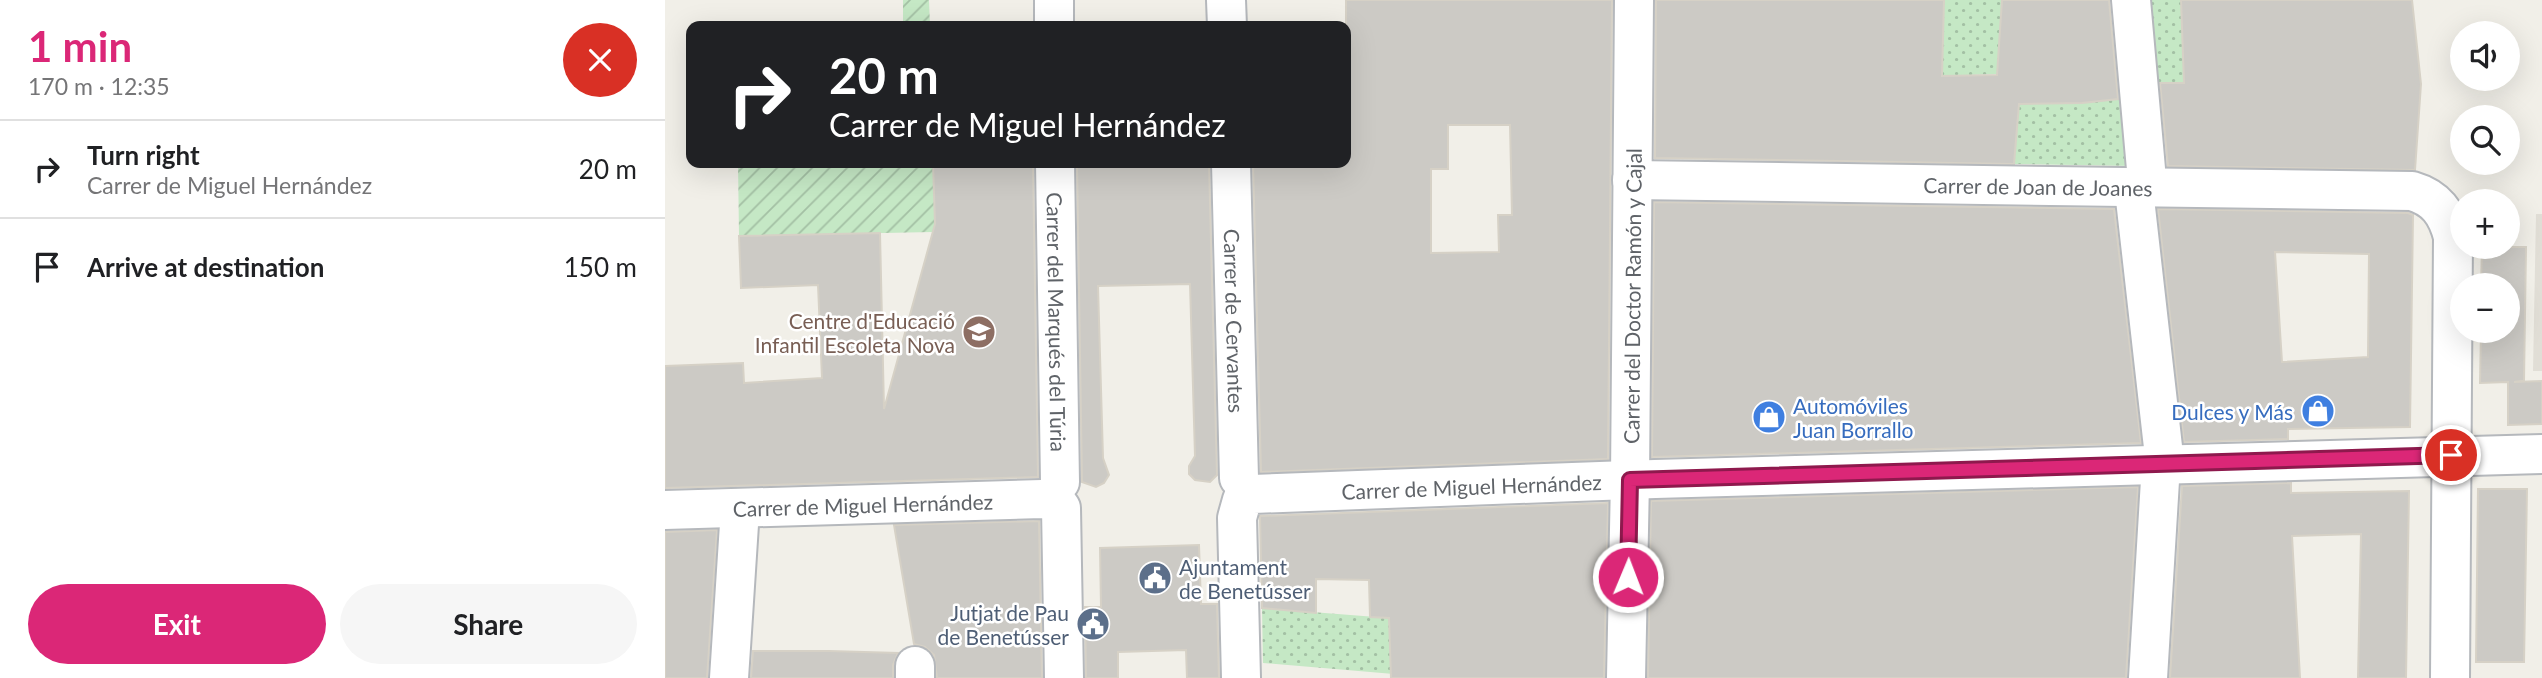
<!DOCTYPE html>
<meta charset="utf-8">
<style>
:root{--surface:#fff;--page:#f6f6f6;--text:#202124;--muted:#757577;--line:#e0e0e0;--accent:#db2777}
body{margin:0;font-family:Lato,sans-serif;background:var(--page);color:var(--text);height:100vh;display:flex;flex-direction:column;font-size:26px;white-space:nowrap}
*{box-sizing:border-box;margin:0}
p{font-size:23px;color:var(--muted)}
.icon{flex:none;width:38px;height:38px;fill:none;stroke:currentColor;stroke-width:2;stroke-linecap:round;stroke-linejoin:round}
.map{position:relative;flex:1;overflow:hidden}
.side{display:flex;flex-direction:column;background:var(--surface);width:665px}
.side>*{flex:none}
.top-card{position:absolute;left:21px;top:21px;width:665px;height:147px;border-radius:14px;box-shadow:0 7px 28px #0002;background:#202124;color:#fff;overflow:hidden}
.controls{position:absolute;left:1785px;top:21px;display:grid;gap:14px}
.controls a{display:grid;place-items:center;width:70px;height:70px;border-radius:50%;background:var(--surface);box-shadow:0 7px 28px #0002;font-size:35px}
.pin{position:absolute;display:grid;place-items:center;width:60px;height:60px;color:#fff;margin:-30px;border:4px solid #fff;border-radius:50%;box-shadow:0 2px 7px #0007}
.me{position:absolute;width:77px;margin:-38px;rotate:1deg;stroke-linejoin:round;filter:drop-shadow(0 0 5px #0008)}
.turn{display:flex;align-items:center;gap:24px;height:147px;padding:0 28px;font-size:32px}
.turn .icon{width:91px;height:91px;stroke-width:2.5}
.turn b{display:block;font-size:49px;line-height:60px}
.round{display:grid;place-items:center;flex:none;width:74px;height:74px;border-radius:37px;background:var(--page)}
.summary{display:flex;align-items:center;justify-content:space-between;height:119px;padding:0 28px}
h1{font-size:42px;font-weight:700;line-height:52px;color:var(--accent)}
.action{display:flex;gap:14px;margin-top:auto;padding:14px 28px}
.action a{flex:1;height:80px;border-radius:42px;background:var(--accent);color:#fff;font-size:28px;font-weight:700;line-height:80px;text-align:center}
.action a+a{background:var(--page);color:var(--text)}
ul{padding:0;list-style:none}
li{display:flex;align-items:center;gap:21px;height:98px;padding:0 28px;border-top:2px solid var(--line)}
li div{flex:1}
li b{display:block;font-size:26px}
li em{font-style:normal}
main{display:flex;flex:1;min-height:0}
.map>svg:first-child{display:block}
.education{fill:#e1ded6}
.grass{fill:url(#grass-dots)}
.garden{fill:url(#garden-furrows)}
.building{fill:#cccac5;stroke:#d6d1c6;stroke-width:2;fill-rule:evenodd}
.lines{fill:none;stroke-linecap:round;stroke-linejoin:round}
.minor-casing{stroke:#b5b8bc;stroke-width:42}
.minor{stroke:#fff;stroke-width:38}
.route-casing{stroke:#8e194d;stroke-width:18}
.route{stroke:#db2777;stroke-width:12}
.labels{text-anchor:middle;dominant-baseline:central;stroke-width:5;stroke-linejoin:round;paint-order:stroke}
.street-label{font-size:21px;fill:#5f6368;stroke:#fff}
.education-label{font-size:21px;fill:#785e54;stroke:#fff;text-anchor:end}
.shop-label{font-size:21px;fill:#366cbe;stroke:#fff;text-anchor:start}
.service-label{font-size:21px;fill:#4e5e75;stroke:#fff;text-anchor:start}
</style>
<main>
<section class="side">
<div class="summary"><div><h1>1 min</h1><p>170 m · 12:35</p></div><a class="round" style="background:#d93025;color:#fff"><svg class="icon" aria-label="close" viewBox="0 0 24 24"><path d="M6 6l12 12M18 6L6 18"/></svg></a></div>
<ul>
<li><svg class="icon" aria-label="right" viewBox="0 0 24 24"><path d="M7 20v-9h11M14 6l5 5-5 5"/></svg><div><b>Turn right</b><p>Carrer de Miguel Hernández</p></div><em>20 m</em></li>
<li><svg class="icon" aria-label="arrive" viewBox="0 0 24 24"><path d="M6 21V4h12l-3 4 3 4H6"/></svg><div><b>Arrive at destination</b></div><em>150 m</em></li>
</ul>
<div class="action"><a>Exit</a><a>Share</a></div>
</section>
<div class="map">
<svg width="1877" height="678" viewBox="0 0 1877 678">
<defs>
<pattern id="grass-dots" width="8" height="8" patternUnits="userSpaceOnUse" patternTransform="scale(1.75)"><rect width="8" height="8" fill="#c5e8c5"/><path d="M2 2h.1M6 6h.1" fill="none" stroke="#a3c0a4" stroke-width="1.8" stroke-linecap="round"/></pattern>
<pattern id="garden-furrows" width="10" height="10" patternUnits="userSpaceOnUse" patternTransform="scale(1.75)"><rect width="10" height="10" fill="#c5e8c5"/><path d="M-1 1l2-2M0 10L10 0M9 11l2-2" fill="none" stroke="#a3c0a4"/></pattern>
</defs>
<rect width="100%" height="100%" fill="#f1efe8"/>
<path class="education" d="M1871,214H1877V371H1868Z"/>
<path class="grass" d="M1279,0H1337L1332,74L1277,76Z
M1474,0H1516L1519,83H1482Z
M1465,98L1471,166L1349,164L1354,104L1417,103Z
M597,608L724,618L764,677L598,663Z"/>
<path class="garden" d="M238,0H264L265,26H238Z
M73,163H268L270,224L268,232L74,236Z"/>
<path class="building" d="M681,0H947L943,459L596,472L588,163H681ZM783,125H845L847,215H833L834,252L766,253V169H783Z
M991,0H1279L1277,76L1332,75L1337,0H1444L1453,99L1417,103L1354,104L1349,164L990,158Z
M1516,0H1747L1756,84L1750,170L1503,166L1495,83H1519Z
M268,163H368L373,477L0,488V366L78,363L79,383L157,378L153,285L76,288L74,236L215,233L219,409L270,224Z
M412,163H544L552,475L545,482L530,480L524,474V466L530,456L525,284L433,286L438,458L444,475L439,483L431,487L417,482Z
M989,202L1449,209L1476,443L987,457Z
M1493,209L1743,213L1748,215L1745,427L1623,429V439L1519,442ZM1610,252L1704,254L1703,357L1617,362Z
M1817,247H1861L1859,381L1849,382L1877,381V424L1843,425V382L1815,383L1816,331H1843V285H1816Z
M1626,483V493L1744,491L1741,678H1693L1696,534L1627,536L1635,678H1505L1517,486Z
M1473,487L1461,678H983L986,501Z
M1813,489H1862L1859,662H1811Z
M943,503L939,678H726L724,618L705,617L704,580L651,579V613L597,608L595,516Z
M374,521L377,678H272L269,655L260,647L249,644L229,525Z
M52,530L42,678H0V532Z
M534,545L536,604H552L554,678H522L521,650L453,652V678H421L420,607H436L435,548Z
M88,651H164L233,653L228,665V678H86Z"/>
<g class="lines">
<defs>
<g id="minor">
<path d="M389,0V26"/>
<path d="M561,0L562,26"/>
<path d="M1466,0L1481,169"/>
<path id="s1" d="M390,163L395,482"/>
<path id="s2" d="M566,163L574,478"/>
<path id="s3" d="M967,180L1747,191C1771,198 1782,213 1788,237L1785,678"/>
<path d="M1470,199L1498,447"/>
<path id="s4" d="M0,510L377,499L391,501L396,508L399,678"/>
<path d="M64,678L75,509"/>
<path d="M250,678V666"/>
<path id="s5" d="M576,678L572,518L577,500L588,494L990,479L1877,454"/>
<path id="s6" d="M961,678L965,480L969,0"/>
<path d="M1483,678L1496,464"/>
</g>
</defs>
<use href="#minor" class="minor-casing"/>
<use href="#minor" class="minor"/>
</g>
<g class="lines">
<defs>
<path id="route" d="M963,577L965,480L1786,455"/>
</defs>
<use href="#route" class="route-casing"/>
<use href="#route" class="route"/>
</g>
<defs>
<symbol id="school-disc" viewBox="-11 -11 22 22"><circle r="9.5" fill="#8d6e63" stroke="#fff"/><path d="M0-5L7-2L0 1L-7-2ZM-4 1L0 2.5L4 1V4Q0 6-4 4Z" fill="#fff"/></symbol>
<symbol id="shop-disc" viewBox="-11 -11 22 22"><circle r="9.5" fill="#3f7fe0" stroke="#fff"/><path d="M-5-2.5h2.3a2.7 3.5 0 0 1 5.4 0H5L5.5 6h-11ZM-1.5-2.5h3a1.5 2.3 0 0 0-3 0Z" fill="#fff"/></symbol>
<symbol id="civic-disc" viewBox="-11 -11 22 22"><circle r="9.5" fill="#5c6f8a" stroke="#fff"/><path d="M-.6-6.5H3V-4.5H.6V-3L4-1V1h2V6H-6V1h2V-1L-.6-3ZM-1.2 2.5V6h2.4V2.5Z" fill="#fff"/></symbol>
</defs>
<g fill-rule="evenodd">
<use href="#school-disc" x="295" y="313" width="38" height="38"/>
<use href="#shop-disc" x="1634" y="392" width="38" height="38"/>
<use href="#shop-disc" x="1085" y="398" width="38" height="38"/>
<use href="#civic-disc" x="471" y="559" width="38" height="38"/>
<use href="#civic-disc" x="409" y="605" width="38" height="38"/>
</g>
<g class="labels">
<g class="street-label">
<text stroke="none"><textPath href="#s3" startOffset="406">Carrer de Joan de Joanes</textPath></text>
<text stroke="none"><textPath href="#s6" startOffset="382">Carrer del Doctor Ramón y Cajal</textPath></text>
<text stroke="none"><textPath href="#s2" startOffset="158">Carrer de Cervantes</textPath></text>
<text stroke="none"><textPath href="#s1" startOffset="159">Carrer del Marqués del Túria</textPath></text>
<text stroke="none"><textPath href="#s5" startOffset="410">Carrer de Miguel Hernández</textPath></text>
<text stroke="none"><textPath href="#s4" startOffset="198">Carrer de Miguel Hernández</textPath></text>
</g>
<g class="education-label">
<text x="290" y="320">Centre d'Educació<tspan x="290" dy="24">Infantil Escoleta Nova</tspan></text>
</g>
<g class="shop-label">
<text x="1128" y="405">Automóviles<tspan x="1128" dy="24">Juan Borrallo</tspan></text>
<text x="1628" y="411" text-anchor="end">Dulces y Más</text>
</g>
<g class="service-label">
<text x="514" y="566">Ajuntament<tspan x="514" dy="24">de Benetússer</tspan></text>
<text x="404" y="612" text-anchor="end">Jutjat de Pau<tspan x="404" dy="24">de Benetússer</tspan></text>
</g>
</g>
</svg>
<div class="controls">
<a><svg class="icon" aria-label="sound" viewBox="0 0 24 24"><path d="M4 9h4l5-4v14l-5-4H4zM17 9q2 3 0 6"/></svg></a>
<a><svg class="icon" aria-label="search" viewBox="0 0 24 24"><circle cx="10" cy="10" r="6"/><path d="M15 15l6 6"/></svg></a>
<a>+</a>
<a>−</a>
</div>
<div class="pin" style="left:1786px;top:455px;background:#d93025"><svg class="icon" aria-label="arrive" viewBox="0 0 24 24"><path d="M6 21V4h12l-3 4 3 4H6"/></svg></div>
<svg class="me" style="left:963px;top:577px" viewBox="-20 -20 40 40"><circle r="17" fill="#db2777" stroke="#fff" stroke-width="3"/><path d="M0-11L8 9 0 5-8 9z" fill="#fff"/></svg>
<div class="top-card">
<div class="turn"><svg class="icon" aria-label="right" viewBox="0 0 24 24"><path d="M7 20v-9h11M14 6l5 5-5 5"/></svg><div><b>20 m</b>Carrer de Miguel Hernández</div></div>
</div>
</div>
</main>
